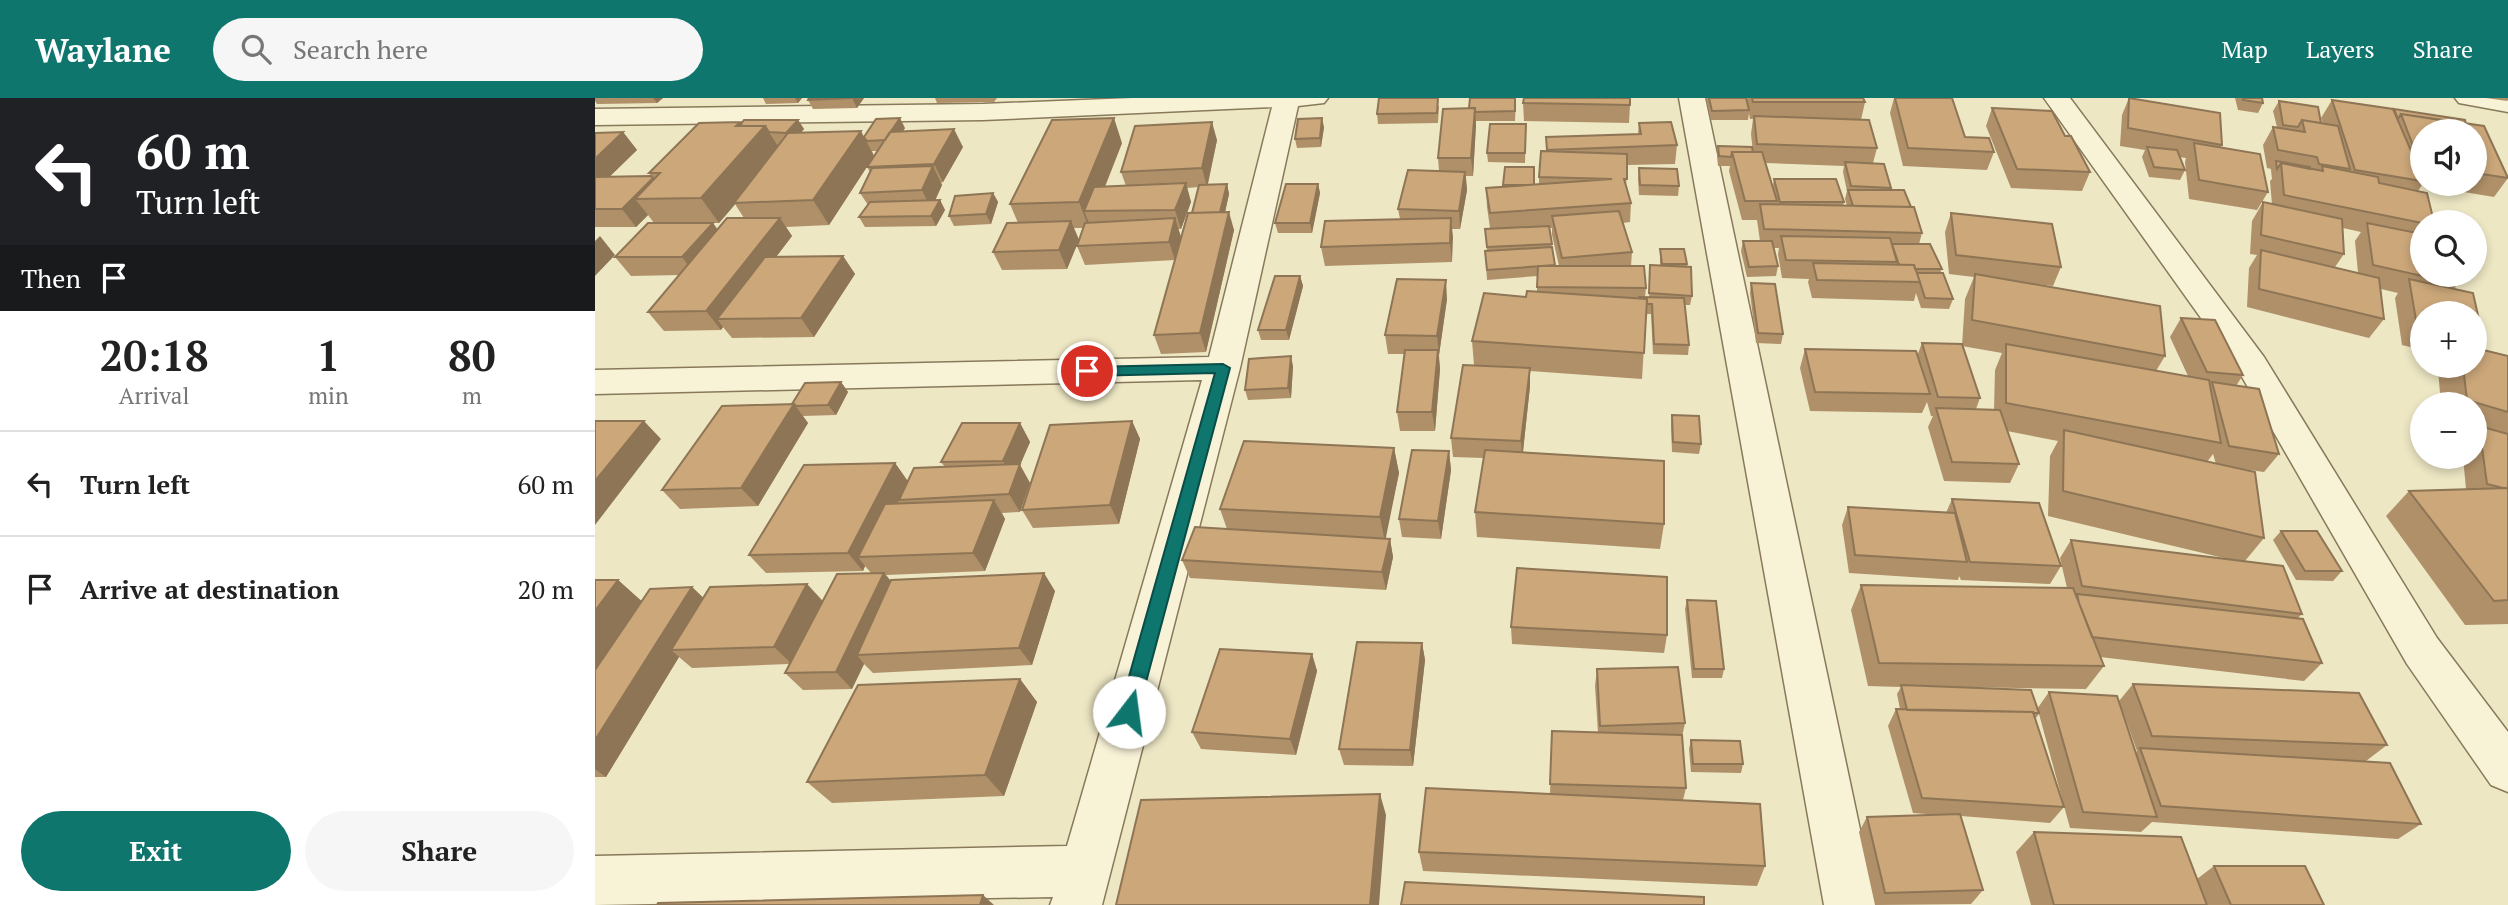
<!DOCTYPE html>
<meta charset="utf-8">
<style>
:root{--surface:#fff;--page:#f6f6f6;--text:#222;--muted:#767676;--line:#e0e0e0;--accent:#0f766e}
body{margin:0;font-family:"PT Serif",serif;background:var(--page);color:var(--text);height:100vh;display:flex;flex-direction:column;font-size:26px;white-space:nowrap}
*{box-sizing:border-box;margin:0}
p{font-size:23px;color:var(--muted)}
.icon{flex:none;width:38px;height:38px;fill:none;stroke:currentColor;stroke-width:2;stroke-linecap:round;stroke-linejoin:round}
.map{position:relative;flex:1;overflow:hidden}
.side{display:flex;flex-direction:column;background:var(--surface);width:595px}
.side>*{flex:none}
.banner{background:#202124;color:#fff;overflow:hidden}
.buttons{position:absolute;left:1815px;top:21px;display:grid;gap:14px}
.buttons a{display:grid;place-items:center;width:77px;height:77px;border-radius:50%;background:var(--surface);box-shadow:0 4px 10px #0003;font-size:35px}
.pin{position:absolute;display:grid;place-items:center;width:60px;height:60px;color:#fff;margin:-30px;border:4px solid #fff;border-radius:50%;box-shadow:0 2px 7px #0007}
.me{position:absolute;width:77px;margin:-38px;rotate:15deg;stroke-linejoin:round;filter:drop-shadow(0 0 5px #0008)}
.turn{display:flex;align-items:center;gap:24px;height:147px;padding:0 21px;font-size:32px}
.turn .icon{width:91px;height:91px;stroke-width:2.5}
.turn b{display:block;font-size:49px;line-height:60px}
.then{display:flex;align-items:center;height:66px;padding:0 21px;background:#0003;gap:14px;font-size:26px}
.eta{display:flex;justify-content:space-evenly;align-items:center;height:119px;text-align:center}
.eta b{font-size:42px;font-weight:700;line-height:49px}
.button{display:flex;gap:14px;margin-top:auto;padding:14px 21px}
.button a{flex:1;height:80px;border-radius:42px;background:var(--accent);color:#fff;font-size:28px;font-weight:700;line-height:80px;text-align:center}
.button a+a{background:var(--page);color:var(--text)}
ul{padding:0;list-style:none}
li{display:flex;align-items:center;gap:21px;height:105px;padding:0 21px;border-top:2px solid var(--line)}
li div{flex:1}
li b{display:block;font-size:26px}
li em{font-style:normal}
header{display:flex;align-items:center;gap:42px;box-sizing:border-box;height:98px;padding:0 35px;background:var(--accent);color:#fff}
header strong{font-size:33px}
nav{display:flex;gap:38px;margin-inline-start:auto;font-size:24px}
.search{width:490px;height:63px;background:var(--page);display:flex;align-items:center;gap:18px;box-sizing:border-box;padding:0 24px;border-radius:38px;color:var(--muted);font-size:26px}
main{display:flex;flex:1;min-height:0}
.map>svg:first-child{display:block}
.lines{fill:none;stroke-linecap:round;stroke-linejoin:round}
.minor-casing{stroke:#88795b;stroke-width:3}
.minor{fill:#f8f3d7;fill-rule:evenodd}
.wall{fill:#af9069;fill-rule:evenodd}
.shaded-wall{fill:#8e7555}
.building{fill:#cba77a;stroke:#8e7555;stroke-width:2}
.route{fill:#0f766e;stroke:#0a4d48;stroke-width:2}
</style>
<header>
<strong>Waylane</strong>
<div class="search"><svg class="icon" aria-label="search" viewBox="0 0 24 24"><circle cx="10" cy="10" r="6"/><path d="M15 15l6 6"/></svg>Search here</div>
<nav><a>Map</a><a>Layers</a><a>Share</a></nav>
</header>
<main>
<section class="side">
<div class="banner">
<div class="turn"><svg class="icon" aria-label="left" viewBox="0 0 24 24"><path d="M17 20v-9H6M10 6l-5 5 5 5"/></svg><div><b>60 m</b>Turn left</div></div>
<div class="then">Then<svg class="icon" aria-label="arrive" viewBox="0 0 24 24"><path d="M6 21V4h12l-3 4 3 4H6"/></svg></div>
</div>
<div class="eta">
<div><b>20:18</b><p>Arrival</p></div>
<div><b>1</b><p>min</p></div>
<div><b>80</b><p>m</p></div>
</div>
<ul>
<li><svg class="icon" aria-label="left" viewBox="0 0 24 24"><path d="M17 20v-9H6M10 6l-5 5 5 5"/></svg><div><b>Turn left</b></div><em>60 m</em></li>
<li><svg class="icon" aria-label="arrive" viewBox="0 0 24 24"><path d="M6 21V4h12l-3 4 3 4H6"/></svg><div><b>Arrive at destination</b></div><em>20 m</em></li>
</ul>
<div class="button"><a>Exit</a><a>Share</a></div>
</section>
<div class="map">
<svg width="1913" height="807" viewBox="0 0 1913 807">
<rect width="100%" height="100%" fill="#ede7c4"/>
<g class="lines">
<defs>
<path id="minor" d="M537,0H733L729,5L703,8L645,270L507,807H455L458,799L0,807V758L472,748L607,282L0,296V272L614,259L677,9L388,22L0,27V11L388,6Z
M1084,0H1110L1281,807H1229Z
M1449,0H1475L1669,259L1842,540L1913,634V694L1896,687L1812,566L1643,272Z
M1860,0H1913V14L1864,5Z"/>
</defs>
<use href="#minor" class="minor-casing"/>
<use href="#minor" class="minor"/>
</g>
<path class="wall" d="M0,0H68L62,5L2,6L0,3Z
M168,0H207L203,5L171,6Z
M214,0H269L262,10L218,11L213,2Z
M340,0H402L399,4L342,5Z
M921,0L920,23H881L878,78H871L872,92L865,131H857V164L730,168L726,149L805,121L803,111L844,73L843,60L874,10Z
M1111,0H1268L1270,4L1266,22L1282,50L1278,65L1296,90L1295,92L1327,135L1324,146L1347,171L1345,175L1358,201L1354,211L1326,210L1321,195L1319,203L1217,200L1213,184L1214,181L1187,180L1183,156L1184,150H1178L1183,168L1181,178L1152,179L1146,153L1148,143H1165L1162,122H1147L1134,73L1135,68H1123L1122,58L1123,48L1158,54L1156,36L1158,21H1155L1154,15L1153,22H1116ZM1171,65L1249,68L1248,74L1252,93L1250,101L1252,108H1248L1249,104L1179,81L1178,88Z
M1299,0H1357L1370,39L1399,54L1392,72L1308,68L1295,15Z
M1534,0L1627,47L1625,50L1673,94L1662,112L1594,101L1590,64L1591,60L1584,59L1590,72L1585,82L1554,79L1547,59L1550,52L1525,48L1527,17Z
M1640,0H1667L1668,5L1663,15L1643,12Z
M1891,0H1913V2L1912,3Z
M1737,2L1870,22L1871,26L1889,28L1913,80L1899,99L1827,87L1823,93L1832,95L1839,124H1827V177H1861L1863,186L1859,191L1878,195L1889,244L1883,251L1913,258V526L1870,527L1791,418L1814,393L1871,391L1868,359H1880V306H1846L1843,272L1847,268H1880V215H1827V252L1807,247L1800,200L1803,195L1786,191L1789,221L1774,240L1652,209L1654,170L1662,157L1655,156L1657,123L1668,104L1677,106L1675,83L1677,81L1676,72V71L1672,70L1668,47L1678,29H1682L1678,13L1684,3L1723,9L1726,25L1728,26L1726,20ZM1827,33H1880V86H1827ZM1748,130L1766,134L1760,143L1763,175L1740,169L1749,156Z
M928,5L1035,7L1034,25L929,23Z
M844,8L843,25L783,26L782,16Z
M1397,10L1470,38L1495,74L1487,93L1416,90L1391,28Z
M203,22L209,31L205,35L269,39L310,30L308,33L368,49L348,84L346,85L347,87L340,103L345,102L350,112L341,128L270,129L264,119L273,107L265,95L275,74L272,69L283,53H277L279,58L234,127L191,129L197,138L181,159L248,158L260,176L219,239L137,240L128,229L126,232L69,233L53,214L84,177L36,178L20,159L59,125L53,117L41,129H0V35L28,34L42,52L14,79L56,78L54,75L146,26ZM140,106L149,120L122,132L118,125H124Z
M1044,25L1082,47L1080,66L1032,67L1031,89L1036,105L1035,124L1027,125L1037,154L1036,168L1051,190L1050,199L1054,200L1055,167H1065V151L1092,166L1097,198L1095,207H1090L1094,247L1093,257L1058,256L1056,216H1051L1047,281L935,273V288L928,354L1069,426L1065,451L882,439L880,414L889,360L858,359L856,340L879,267L877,243L931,199L942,194V178L892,182L890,153H892L890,131L895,130L892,109L891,90L908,89L910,69L939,87L944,86V79L951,53V39L1043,36ZM954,130H957V137L964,168H960Z
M931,26L930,65L893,64L892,55Z
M729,29L726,49L702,50L700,41Z
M622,42L613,86H632L634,96L630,114L639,132L611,254L566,256L559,237L580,162L490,167L482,148L488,130H479L484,142L472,171L407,172L398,154L423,125L415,106L527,45L510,89L531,88L526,74ZM604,89L597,115L581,158L586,139L583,131H586L596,104L592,90Z
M1044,70L1084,88L1083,98L1044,97L1043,80Z
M723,86L725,95L717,135H683L680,125Z
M398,95L403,104L396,126L359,128L354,118Z
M1356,115L1466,169L1458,188L1433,185L1570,258L1561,273L1593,278L1575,239L1586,220L1648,277L1641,288L1684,356L1669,374L1633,369L1669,440L1650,463L1707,516L1703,520L1727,565L1709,583L1505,559L1509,568L1491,591L1364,589L1442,611L1454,594L1541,655L1542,653L1524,603L1538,586L1792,647L1771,663L1826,726L1803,741L1557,724L1546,734L1475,730L1444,616L1440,621L1469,709L1455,725L1366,718L1388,792L1376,806L1280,807L1264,734L1272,719L1344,717L1318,715L1293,628L1301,611H1305L1302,596L1306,589L1273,588L1256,512L1266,487L1472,490L1465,460L1476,442L1633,461L1453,418L1455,358L1463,343L1412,333L1424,366L1415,385L1349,383L1333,329L1338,318H1336L1332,304L1327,315L1215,313L1205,270L1210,251L1322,258L1327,245L1367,248L1370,201L1379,179L1354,176L1350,134ZM1367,248L1407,255L1400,272L1399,312L1381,311L1385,300ZM1618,356L1621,366L1612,364Z
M705,178L708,188L694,242H666L663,232Z
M1156,185L1188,236L1186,246L1161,245L1155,195Z
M852,201L844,257L845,271L840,333H805L802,314L809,256H793L790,237Z
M698,268L696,300L653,302L650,292Z
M246,284L253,294L241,317L208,318L213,325L163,408L85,411L67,392L197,306Z
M1077,317L1106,346L1104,356L1077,354L1076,327Z
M537,323L545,341L524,426L438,430L427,412Z
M425,325L435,344L425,367L435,385L425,414L407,415L410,421L390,473L291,477L295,482L460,493L437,567L278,575L269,566L257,591L208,592L190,575L194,566L97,570L84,559L11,679H0V482H23L46,503L97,489L108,500L212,486L228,503L276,475L270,468L268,473L171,475L154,457L300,365L313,383L350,369L346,364Z
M799,350L804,375L790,440L795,441L798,459L791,492L595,480L587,462L632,431L625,411Z
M854,353L856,372L846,441L807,439L804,421Z
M1357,401L1466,468L1455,486L1366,482L1364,478L1363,482L1254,475L1247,427L1253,409L1351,415Z
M1686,433L1747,473L1738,483L1701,482L1678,442Z
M1092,502L1129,571L1127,580H1097L1090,511Z
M916,529L1072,537L1069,555L917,546Z
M827,545L830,562L818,668L749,667L744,651Z
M717,556L722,573L701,657L606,651L597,634Z
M1002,571L1090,625L1087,639L1091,690L1088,702L1170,768L1162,788L828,773L824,754L955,696L957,633L1003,635L1000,588Z
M425,581L442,604L409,698L237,705L212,684Z
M1096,642L1148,666L1146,675L1096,674L1094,651Z
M1439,734L1602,781L1619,768L1729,807H1436L1421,754Z"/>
<path class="shaded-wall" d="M58,0H68L62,5Z
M200,0H207L203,5Z
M257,0H269L262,10Z
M880,10L881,28L878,78L876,60Z
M305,20L310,30L296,52L291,42Z
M519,20L527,45L500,113H489L495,127L494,130L484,104Z
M727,20L729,29L726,49L725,40Z
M203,22L209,31L197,45L191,35Z
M145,24L157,43L170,28L186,53L124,125L106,100L141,28Z
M617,24L622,42L612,89L607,70Z
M359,31L368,49L348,84L339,66Z
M266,33L279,58L234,127L218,102Z
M28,34L42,52L0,93V61Z
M338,68L347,87L336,111L327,92Z
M870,74L872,92L865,131L864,113Z
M58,80L71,98L40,101L53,117L41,129L27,111Z
M591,85L596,104L586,131L580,112Z
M632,86L634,96L627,128L624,118Z
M723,86L725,95L717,135L715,125Z
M398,95L403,104L396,126L391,116Z
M345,102L350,112L341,128L336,118Z
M634,114L639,132L611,254L605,235Z
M185,120L197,138L134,221H122L128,229L126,232L111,213Z
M580,120L586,139L580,162L574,144Z
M856,120L858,139L857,164L855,145Z
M476,123L484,142L472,171L464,152Z
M118,125L131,143L101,177L87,159Z
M5,138L20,157L0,178V143Z
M248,158L260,176L219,239L206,220Z
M705,178L708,188L694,242L691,232Z
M851,182L852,201L844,257L842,238Z
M843,252L845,271L840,333L837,314Z
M696,258L698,268L696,300L693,290Z
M935,270V288L927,362L926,343Z
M246,284L253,294L241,317L233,307Z
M199,306L213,325L163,408L146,390Z
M49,323L66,341L0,427V383Z
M537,323L545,341L524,426L515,407Z
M425,325L435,344L425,367L435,385L425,414L414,396L419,382L408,363Z
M799,350L804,375L790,444L785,419Z
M854,353L856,372L846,441L843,423Z
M300,365L313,384L275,459H263L270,468L268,473L253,455Z
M399,402L410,421L390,473L378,455Z
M795,441L798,459L791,492L787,474Z
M289,475L304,493L262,557L269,566L257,591L241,574Z
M449,475L460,493L437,567L424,550Z
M23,482L51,507L0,578V513Z
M212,486L228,504L197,566L179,549Z
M97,489L116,507L76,552L84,559L11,679L0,671V642Z
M827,545L830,562L818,668L815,652Z
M717,556L722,573L701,657L695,641Z
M425,581L442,604L409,698L390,677Z
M785,696L791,717L784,807H775Z
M388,797L399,807H385Z"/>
<path class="building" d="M214,0H257L213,2Z
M784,0H843L842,15L782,16Z
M875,0H920V13L880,14V10H874Z
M929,0H1035V7L928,5Z
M1114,0H1151L1154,12L1117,13Z
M1157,0H1268L1270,4H1158Z
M1300,0H1357L1370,39L1394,40L1399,54L1313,50Z
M1534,0L1625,15L1627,47L1533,30Z
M1648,0H1667L1668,5L1648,2Z
M1737,2L1798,11L1827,78V83L1760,72Z
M1684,3L1723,9L1726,25L1707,22L1703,29L1688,27Z
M880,10L876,60H843L848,11Z
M1397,10L1457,13L1470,38H1476L1495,74L1422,71Z
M1799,11L1870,22L1871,26L1806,16L1803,21Z
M1806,16L1889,28L1913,80L1880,75V33H1827V66H1825Z
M1159,18L1274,22L1282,50L1162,46Z
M305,20L290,42L272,43L269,39L281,21Z
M519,20L484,104L415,106L457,22Z
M727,20L725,40L700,41L703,21Z
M149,22H203L191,35L174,34L170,28H147L146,26Z
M1707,22L1743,28L1755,71L1724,66L1722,59L1683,52L1678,29L1710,34Z
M145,24L141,28H170L106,100L40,101L65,75H54L104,25Z
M617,24L607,70L526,74L540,28Z
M1076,24L1082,47L952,52L951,39L1046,36L1044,25Z
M895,26H931L930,55H892Z
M359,31L339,66L272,69L295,34Z
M266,33L218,102L139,105L193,35Z
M28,34L0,61V35Z
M1599,45L1665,56L1673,94L1604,82Z
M1123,48L1157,49L1158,54H1137L1136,59L1124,58Z
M1552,49L1582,52L1590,72L1559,69Z
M946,53L1032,56V81H1029L1036,105L895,115L891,90L1017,81L944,79Z
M1137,54H1167L1182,103H1150Z
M1681,63L1715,69V71L1686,65L1682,71Z
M1250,64L1289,66L1296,90L1256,88Z
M1686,65L1728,73L1727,68L1783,79L1784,85L1832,95L1839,124L1827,125L1689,97Z
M338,68L327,92L265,95L277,70Z
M910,69H939V87H908Z
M1044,70L1082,71L1084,88L1045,87Z
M813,72L870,74L864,113L803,111Z
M56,78L58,80L27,111H0V79Z
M1179,81H1241L1249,104H1185Z
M591,85L580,112L489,113L499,89Z
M632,86L625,114L597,115L604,87Z
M691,86H723L715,125H680Z
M1253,92H1309L1316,109L1258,108Z
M398,95L391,116L354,118L360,98Z
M345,102L336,118L264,119L275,104Z
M1668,104L1747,121L1749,156L1666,137Z
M1165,106L1319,109L1327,135L1169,131Z
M1024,113L1037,154L967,160L957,118Z
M634,114L605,235L559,237L593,115Z
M1356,115L1457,126L1466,169L1361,157Z
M132,120H185L111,213L53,214Z
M580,120L574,144L482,148L490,125Z
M856,120L855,145L726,149L730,123Z
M476,123L464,152L398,154L412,125Z
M53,125H118L87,159H20Z
M1772,125L1827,136V177H1861L1863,186L1778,167Z
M954,128L957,146L892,149L890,131Z
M1186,138L1295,140L1302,164L1191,162Z
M1148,143H1177L1183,168L1154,169Z
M1297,146H1335L1347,171H1320L1319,167H1304Z
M957,149L960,167L892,172L890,153Z
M1065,151H1089L1092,166H1067Z
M1666,152L1784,180L1789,221L1664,191Z
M248,158L206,220L122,221L170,159Z
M1218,165L1319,167L1325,184L1222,182Z
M1055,167L1096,169L1097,198L1054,195Z
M943,168H1049L1051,190L942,189Z
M1322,175H1348L1358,201L1330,200Z
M1380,176L1565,208L1570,258L1377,222Z
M680,178H705L691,232H663Z
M802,181L851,182L842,238L790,237Z
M1814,181L1878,195L1889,244L1880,242V215H1827V229L1822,228Z
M1156,185L1180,186L1188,236L1163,235Z
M932,193L1052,201L1049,255L877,243L889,195L931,199Z
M1044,199L1089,200L1094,247L1059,246L1057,206H1052V201L1044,200Z
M1586,220L1620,222L1648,277L1612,274Z
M1327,245L1367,246L1385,300L1343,299Z
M1411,246L1614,282L1626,345L1411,305Z
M1880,250L1913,258V314L1872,302L1868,268H1880Z
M1210,251L1321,253L1335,296L1220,294Z
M810,252H843L837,314H802Z
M696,258L693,290L650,292L654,261Z
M868,267L935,270L926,343L856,340Z
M246,284L233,307L201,308L199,306H197L210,285Z
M1617,284L1664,291L1684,356L1634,348Z
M199,306L146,390L67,392L127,308Z
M1341,310L1405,312L1424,366L1357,364Z
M1077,317L1104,318L1106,346L1078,344Z
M0,323H49L0,383Z
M537,323L515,407L427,412L455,327Z
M367,325H425L408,363L346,364Z
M1884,328L1913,336V390H1908L1892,386Z
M1469,332L1660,374L1669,440L1468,393Z
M649,343L799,350L785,419L625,411Z
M817,352L854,353L843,423L804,421Z
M890,352L1069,363V426L880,414Z
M300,365L253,455L154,457L209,367Z
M425,366L414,396L304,402L319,370Z
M1913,390V502L1899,503L1814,393Z
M1357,401L1444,405L1466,468L1375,464Z
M399,402L378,455L263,459L290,406Z
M1253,409L1360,415L1372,464L1260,457Z
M600,429L795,441L787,474L587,462Z
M1686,433H1722L1747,473H1710Z
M1476,442L1688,468L1707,516L1487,488Z
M922,470L1072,479V537L916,529Z
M289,475L241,574L190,575L242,476Z
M449,475L424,550L262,557L296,482Z
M0,482H23L0,513Z
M212,486L179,549L76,552L115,489Z
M1266,487L1478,490L1509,568L1284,565Z
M97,489L0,642V572L55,491Z
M1482,496L1708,521L1727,565L1497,539L1484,505Z
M1092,502L1121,503L1129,571H1099Z
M762,544L827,545L815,652L744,651Z
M625,551L717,556L695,641L597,634Z
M1083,569L1090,625L1005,628L1002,571Z
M425,581L390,677L212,684L263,587Z
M1538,586L1764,595L1792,647L1557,638Z
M1306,587L1436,592L1444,615H1438V614L1312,612Z
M1454,594L1522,598L1562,719L1488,714Z
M1301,611L1438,614L1469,709L1327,700Z
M957,633L1087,637L1091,690L955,686Z
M1096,642L1145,643L1148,666H1098Z
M1545,650L1795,665L1826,726L1566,708Z
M831,690L1165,706L1170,768L824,754Z
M785,696L775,807H521L546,702Z
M1365,716L1388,792L1290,795L1272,719Z
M1439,734L1586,739L1612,807H1459Z
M1619,768H1710L1729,807H1636Z
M810,784L1109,799V807H806Z
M388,797L385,807H62L63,805Z"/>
<path class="route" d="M628,266L635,270L543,614L540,620L534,623L527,620L524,614L620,275L492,278L484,273L492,269Z"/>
</svg>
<div class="buttons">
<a><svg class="icon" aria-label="sound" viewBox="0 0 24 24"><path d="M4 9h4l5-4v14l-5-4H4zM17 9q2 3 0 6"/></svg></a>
<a><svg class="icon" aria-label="search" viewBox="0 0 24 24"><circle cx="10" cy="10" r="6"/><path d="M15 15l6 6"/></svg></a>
<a>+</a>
<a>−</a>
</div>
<div class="pin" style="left:492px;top:273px;background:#d93025"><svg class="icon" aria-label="arrive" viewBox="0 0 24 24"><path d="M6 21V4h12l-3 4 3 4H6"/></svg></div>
<svg class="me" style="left:534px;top:614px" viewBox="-20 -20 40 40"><circle r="19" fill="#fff"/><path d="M0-13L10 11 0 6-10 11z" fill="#0f766e"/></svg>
</div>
</main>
